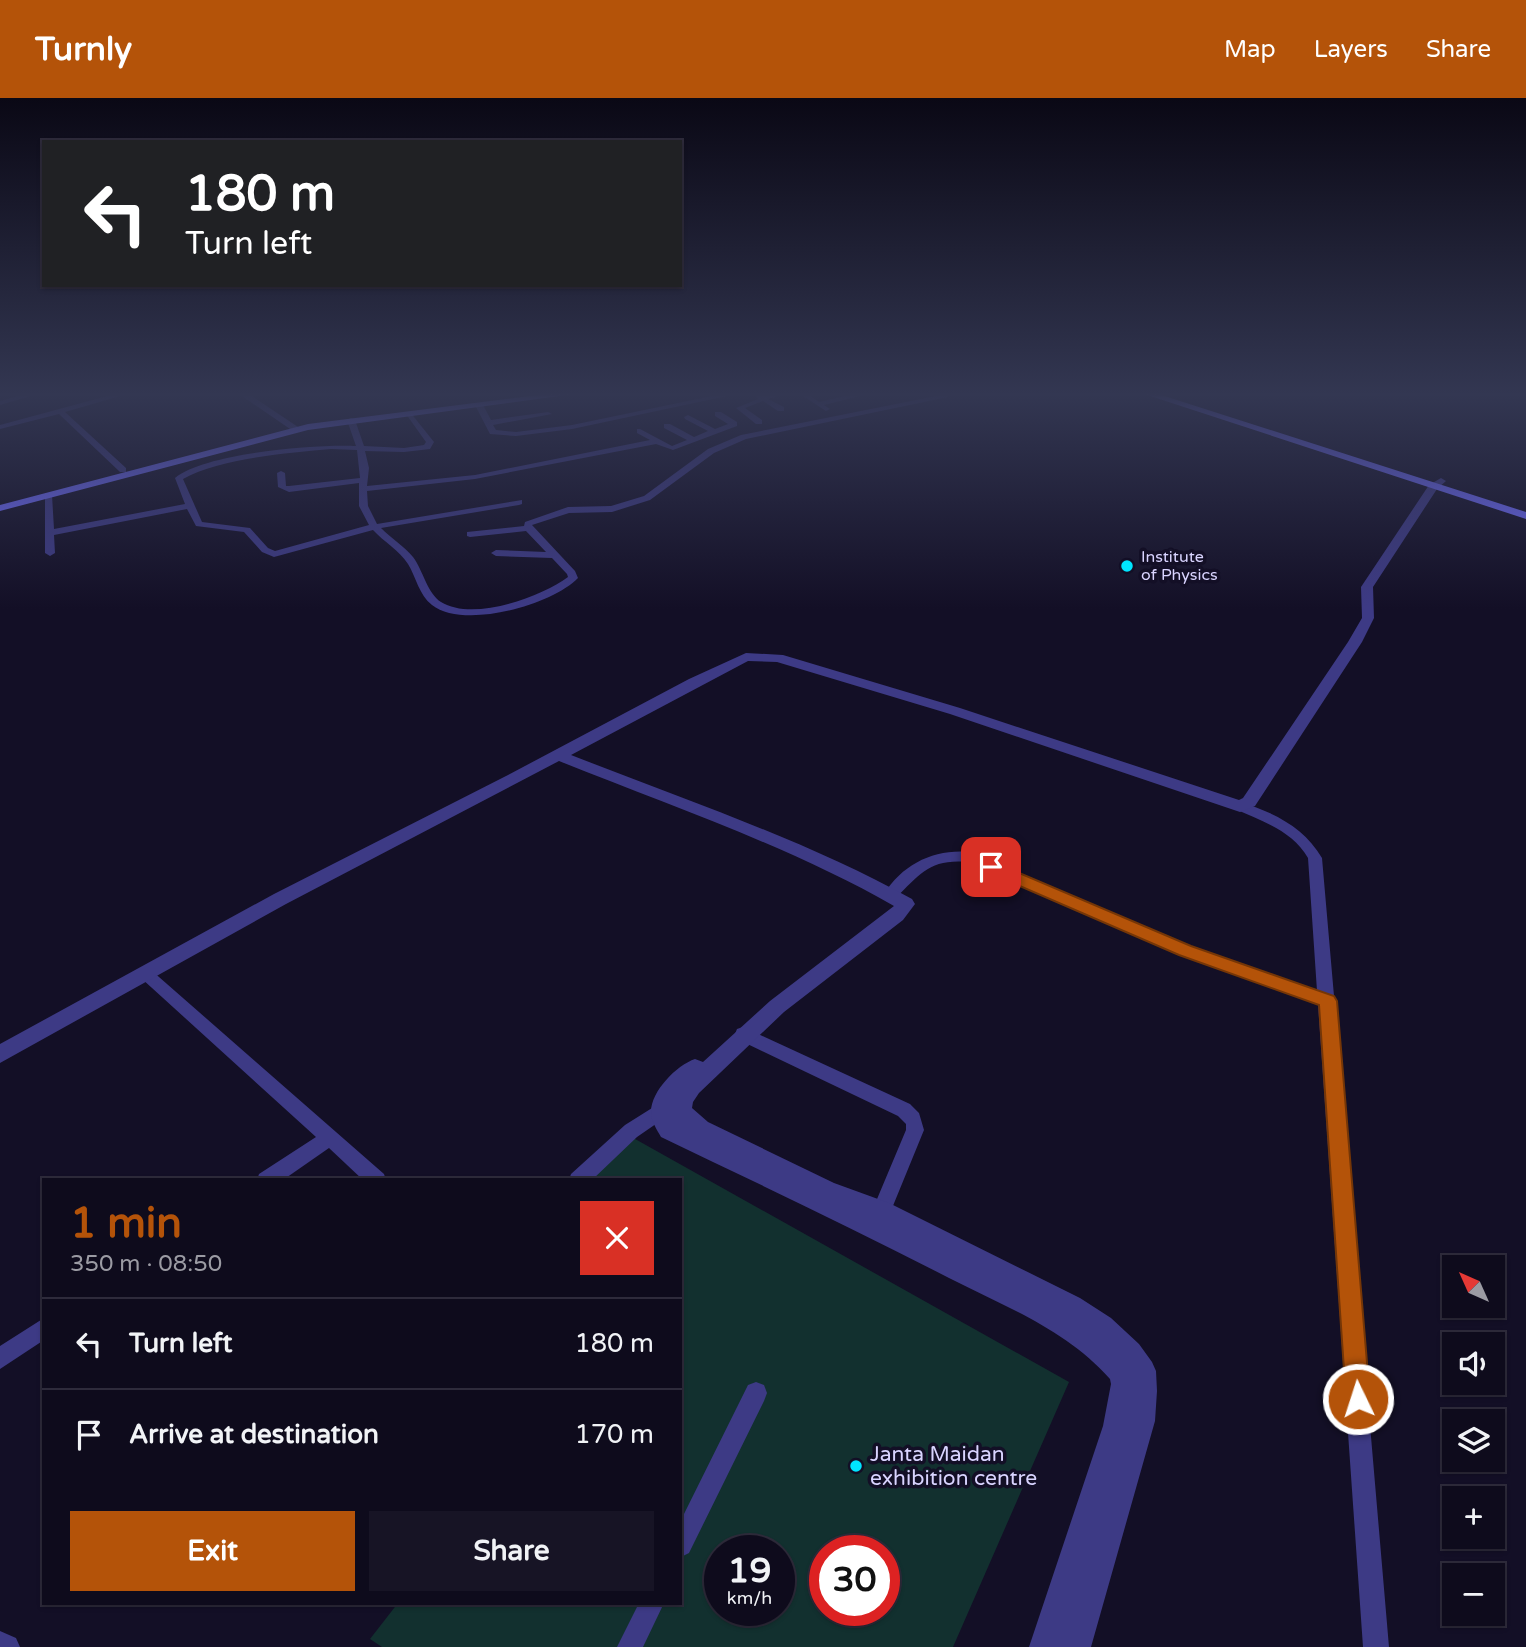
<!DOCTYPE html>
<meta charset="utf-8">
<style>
:root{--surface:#0e0b1c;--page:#171425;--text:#f1f3f6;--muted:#9b9ba3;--line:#2e2b3b;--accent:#b45309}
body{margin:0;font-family:"Varela Round",sans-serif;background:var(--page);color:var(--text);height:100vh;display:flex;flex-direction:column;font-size:26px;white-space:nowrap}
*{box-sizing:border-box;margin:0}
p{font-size:23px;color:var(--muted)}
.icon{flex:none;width:38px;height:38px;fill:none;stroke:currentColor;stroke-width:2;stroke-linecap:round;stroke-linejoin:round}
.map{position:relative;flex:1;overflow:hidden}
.sheet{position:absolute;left:42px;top:1080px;width:640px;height:427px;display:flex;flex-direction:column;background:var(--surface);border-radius:0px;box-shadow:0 2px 5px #0004,0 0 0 2px var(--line)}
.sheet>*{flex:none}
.guide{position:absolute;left:42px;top:42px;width:640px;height:147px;border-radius:0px;box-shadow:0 2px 5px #0004,0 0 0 2px var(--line);background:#202124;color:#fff;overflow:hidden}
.needle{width:46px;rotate:315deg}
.controls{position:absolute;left:1442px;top:1157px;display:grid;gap:14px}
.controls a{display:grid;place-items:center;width:63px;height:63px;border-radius:0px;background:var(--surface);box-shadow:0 2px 5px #0004,0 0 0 2px var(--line);font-size:35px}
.speed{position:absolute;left:704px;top:1437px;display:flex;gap:14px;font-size:35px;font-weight:700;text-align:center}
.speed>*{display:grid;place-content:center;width:91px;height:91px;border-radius:50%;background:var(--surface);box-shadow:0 2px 5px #0004,0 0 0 2px var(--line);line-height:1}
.speed small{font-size:18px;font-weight:400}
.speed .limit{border:10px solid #d22;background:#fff;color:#111}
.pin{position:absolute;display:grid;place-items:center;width:60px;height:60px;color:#fff;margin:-30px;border-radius:14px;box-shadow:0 4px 10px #0006}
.me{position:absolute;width:77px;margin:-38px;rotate:356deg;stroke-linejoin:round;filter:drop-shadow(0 0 5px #0008)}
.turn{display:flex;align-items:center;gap:24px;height:147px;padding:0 28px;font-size:32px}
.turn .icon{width:91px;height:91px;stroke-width:2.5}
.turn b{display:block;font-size:49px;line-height:60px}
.round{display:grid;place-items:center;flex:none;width:74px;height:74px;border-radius:0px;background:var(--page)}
.overview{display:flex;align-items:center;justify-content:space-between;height:119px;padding:0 28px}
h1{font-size:42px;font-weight:700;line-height:52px;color:var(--accent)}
.button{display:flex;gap:14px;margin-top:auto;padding:14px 28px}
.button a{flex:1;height:80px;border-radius:0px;background:var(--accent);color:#fff;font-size:28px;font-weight:700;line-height:80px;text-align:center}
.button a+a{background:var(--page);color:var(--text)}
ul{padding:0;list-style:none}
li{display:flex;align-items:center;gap:21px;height:91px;padding:0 28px;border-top:2px solid var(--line)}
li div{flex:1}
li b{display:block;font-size:26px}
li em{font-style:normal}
header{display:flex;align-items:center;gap:42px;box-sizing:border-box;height:98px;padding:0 35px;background:var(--accent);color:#fff}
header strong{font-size:33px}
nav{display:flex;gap:38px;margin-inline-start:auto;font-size:24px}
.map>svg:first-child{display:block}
.green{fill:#12302f;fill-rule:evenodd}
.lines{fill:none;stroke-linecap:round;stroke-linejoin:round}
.minor{fill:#3d3a85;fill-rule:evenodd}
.tertiary{fill:#3d3a85;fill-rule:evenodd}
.secondary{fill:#6f6bff;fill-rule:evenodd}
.route{fill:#b45309;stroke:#753606;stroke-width:2}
.poi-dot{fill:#00e5ff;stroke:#130f26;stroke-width:2.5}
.labels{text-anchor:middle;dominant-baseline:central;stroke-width:7;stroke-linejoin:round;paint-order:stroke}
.far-poi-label{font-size:16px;fill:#d9d4ff;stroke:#130f26;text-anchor:start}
.near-poi-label{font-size:21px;fill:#d9d4ff;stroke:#130f26;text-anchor:start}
</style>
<header>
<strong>Turnly</strong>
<nav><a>Map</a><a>Layers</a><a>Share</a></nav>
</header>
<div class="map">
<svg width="1526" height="1549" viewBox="0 0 1526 1549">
<rect width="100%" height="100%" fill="#130f26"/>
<path class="green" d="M628,1037L1069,1284L953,1549H382L370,1541L398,1505H681V1082L582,1081ZM719,1452H779V1512H719ZM824,1452H884V1512H824Z"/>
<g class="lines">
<path class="minor" d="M32,294H44L0,307V303Z
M122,294H134L65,314L126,370V374H120L59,316L0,331V327Z
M731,294H746L572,331L516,338L490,336L475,307L482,305L491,322L548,314L552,316L493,327L496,332L516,334L572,327Z
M778,294H792L768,301L784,309V313H778L763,303L745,310L762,322V326H756L736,310L758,301L755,296L763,297Z
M797,294H805L819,304L862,294H876L824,307L830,311L826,313Z
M946,296L948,299L746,341L714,355L650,402L612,414L569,415L532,427L575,473L578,480C552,507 464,532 432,507C419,497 416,479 408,466C399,452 384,444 373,432L274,459L262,454L244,434L196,428L187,411L54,437L55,455L50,458L45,455V395L52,397L54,431L185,406L175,380C205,355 316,346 356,348L347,322L351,320L355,322L364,348L404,350L424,347L426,344L406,316L410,314L434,344L430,351L404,354L365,353L369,370L367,388L475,377L650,342L637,335V331H640L672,348L687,342L664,330V326H670L694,339L708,333L685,321L684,319L688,317L715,331L728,326L715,318V314H721L737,324V328L673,352L656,346L475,381L367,393L368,408L377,426L522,402V406L519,407L381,430C391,440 404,448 413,459C423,472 427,495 441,504C473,524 541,499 568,479L567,476L552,460L496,458L491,455L496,452L546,454L526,433L470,439L467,438V434L524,428L525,424L568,409L611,408L644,398L708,351L741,337ZM331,351L357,352L360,380L289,388H286L285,375L281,373L277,375L278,389L289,394L359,385V408L369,427L275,453L268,450L250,430L202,424L183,381C220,360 288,355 331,351Z
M1240,704C1273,714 1304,729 1322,760L1334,898L1336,903L1334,906L1389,1549H1363L1318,906L1180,856L967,764C930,761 920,776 896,800H886L884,796C903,766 934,751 969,754L1190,848L1317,893L1308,760C1293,733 1262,723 1235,711L1233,708L1235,705Z
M146,870L151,872L384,1076L386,1082H363L329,1050L283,1082H257L259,1076L316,1039L141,880L138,876L141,872Z
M743,929L910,1006L919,1015L924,1032L888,1120L881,1122L874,1120L872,1113L906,1032V1026L898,1018L737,941L735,936L737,931Z
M660,1005L666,1007L669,1013L666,1019L637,1039L592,1082H569L571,1076L625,1027Z
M44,1220V1242L0,1271V1248Z
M756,1284L764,1287L767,1295L764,1303L689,1455L681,1459V1422L748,1287Z
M639,1505H664L643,1549H617Z
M0,1533L16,1540L20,1549H0Z"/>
<path class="tertiary" d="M236,294H246L301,331L293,333Z
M1441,380L1446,383L1437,391L1373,489L1374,520L1362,544L1255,708L1240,714L1234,712L950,616L777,564L748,563L571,657C686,702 805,742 912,801L915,806L903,822L784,914L699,995L693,1004L692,1010L708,1024L834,1085L889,1105L1080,1200L1111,1220L1139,1246L1152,1264L1156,1273L1157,1293L1155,1323L1091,1549H1029L1103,1328L1111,1286L1110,1281C1067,1232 1006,1209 949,1180C854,1131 757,1085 661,1039C657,1032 651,1023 651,1014C651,993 677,967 695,961L703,964L770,903L894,808C789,748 671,708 559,663L286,806L0,965V946L274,796L508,677L689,581L746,555L783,557L960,610L1239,702L1243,700L1348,544L1362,520L1361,489L1429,387Z"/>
<path class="secondary" d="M562,294H589L308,332L0,413V407L308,326Z
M1138,294H1152L1526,414V421Z"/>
</g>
<linearGradient id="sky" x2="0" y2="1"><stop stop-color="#0a0815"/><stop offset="0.58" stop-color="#333752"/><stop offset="1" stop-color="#333752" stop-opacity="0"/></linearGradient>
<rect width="1526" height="511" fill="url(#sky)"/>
<path class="route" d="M991,763L1191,848L1334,898L1337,903L1370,1301L1367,1310L1358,1313L1349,1310L1346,1301L1319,907L1179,857L985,773L983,769L985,765Z"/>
<g class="poi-dot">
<circle cx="1127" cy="468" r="7"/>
<circle cx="856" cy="1368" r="7"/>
</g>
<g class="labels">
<g class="far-poi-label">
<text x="1141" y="459">Institute<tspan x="1141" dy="18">of Physics</tspan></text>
</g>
<g class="near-poi-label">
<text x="870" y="1356">Janta Maidan<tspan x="870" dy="24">exhibition centre</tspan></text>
</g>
</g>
</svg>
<div class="controls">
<a><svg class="needle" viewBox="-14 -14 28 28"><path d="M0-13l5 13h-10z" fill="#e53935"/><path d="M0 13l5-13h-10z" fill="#9b9ba3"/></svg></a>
<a><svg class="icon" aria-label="sound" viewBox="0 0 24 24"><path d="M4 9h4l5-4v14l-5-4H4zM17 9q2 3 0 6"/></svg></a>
<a><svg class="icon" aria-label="layers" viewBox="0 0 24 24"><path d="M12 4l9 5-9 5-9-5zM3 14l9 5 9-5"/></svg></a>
<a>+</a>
<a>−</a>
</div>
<div class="speed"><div>19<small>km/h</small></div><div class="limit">30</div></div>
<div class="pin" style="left:991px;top:769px;background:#d93025"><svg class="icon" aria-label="arrive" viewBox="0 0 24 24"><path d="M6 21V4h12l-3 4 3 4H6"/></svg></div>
<svg class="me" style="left:1358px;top:1301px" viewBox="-20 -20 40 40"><circle r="17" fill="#b45309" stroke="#fff" stroke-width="3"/><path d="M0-11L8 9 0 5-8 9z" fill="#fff"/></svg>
<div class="guide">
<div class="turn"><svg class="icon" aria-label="left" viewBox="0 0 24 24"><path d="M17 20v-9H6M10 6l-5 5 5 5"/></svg><div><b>180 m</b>Turn left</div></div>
</div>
<section class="sheet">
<div class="overview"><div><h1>1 min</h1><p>350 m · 08:50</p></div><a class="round" style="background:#d93025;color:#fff"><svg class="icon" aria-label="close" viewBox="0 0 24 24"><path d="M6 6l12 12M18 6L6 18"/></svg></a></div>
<ul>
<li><svg class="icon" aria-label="left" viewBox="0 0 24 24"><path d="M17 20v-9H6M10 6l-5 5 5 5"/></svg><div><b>Turn left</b></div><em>180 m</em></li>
<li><svg class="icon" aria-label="arrive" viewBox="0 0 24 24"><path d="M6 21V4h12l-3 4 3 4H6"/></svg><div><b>Arrive at destination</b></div><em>170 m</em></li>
</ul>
<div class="button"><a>Exit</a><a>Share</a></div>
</section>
</div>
